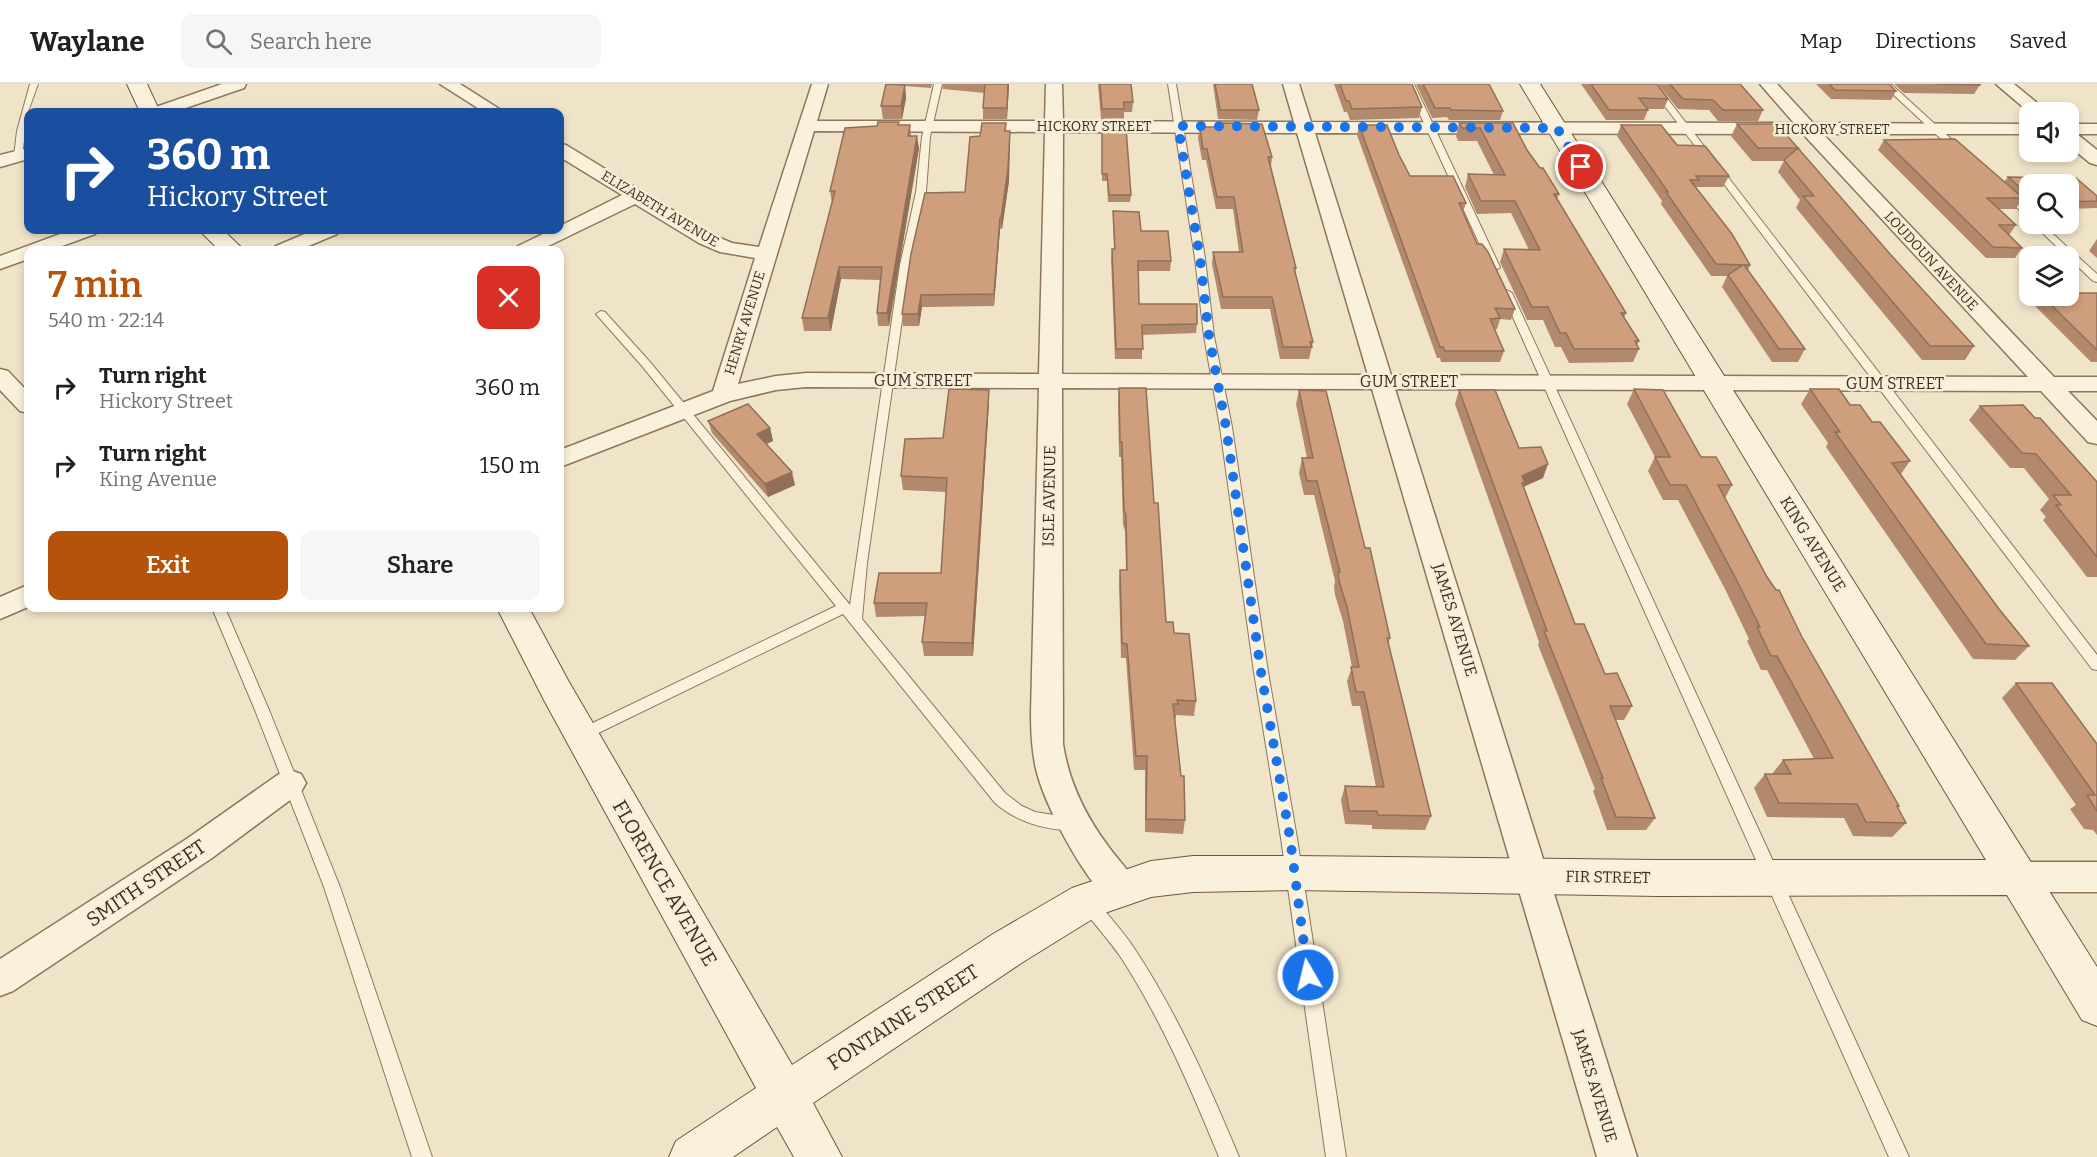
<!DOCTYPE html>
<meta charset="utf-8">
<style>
:root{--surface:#fff;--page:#f6f6f6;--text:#202124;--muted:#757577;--line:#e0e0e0;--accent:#b45309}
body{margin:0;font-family:Bitter,serif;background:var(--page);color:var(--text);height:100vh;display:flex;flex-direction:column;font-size:22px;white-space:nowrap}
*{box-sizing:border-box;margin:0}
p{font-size:20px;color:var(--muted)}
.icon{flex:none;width:33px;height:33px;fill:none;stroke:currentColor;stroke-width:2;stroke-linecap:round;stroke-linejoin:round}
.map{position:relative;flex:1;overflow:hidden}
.sheet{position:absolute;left:24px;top:162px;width:540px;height:366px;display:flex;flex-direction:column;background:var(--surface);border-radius:12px;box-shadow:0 3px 9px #0003}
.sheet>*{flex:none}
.banner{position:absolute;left:24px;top:24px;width:540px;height:126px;border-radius:12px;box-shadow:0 3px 9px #0003;background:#1a4fa0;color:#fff;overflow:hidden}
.tools{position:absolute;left:2019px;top:18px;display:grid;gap:12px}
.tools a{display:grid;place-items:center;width:60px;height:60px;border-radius:12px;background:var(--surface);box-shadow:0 3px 9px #0003;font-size:30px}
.pin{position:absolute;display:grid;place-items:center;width:51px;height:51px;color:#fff;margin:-26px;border:3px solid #fff;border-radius:50%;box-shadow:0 2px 6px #0007}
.me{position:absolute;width:66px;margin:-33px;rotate:352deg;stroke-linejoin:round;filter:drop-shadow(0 0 4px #0008)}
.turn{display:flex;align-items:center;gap:21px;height:126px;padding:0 24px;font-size:27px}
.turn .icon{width:78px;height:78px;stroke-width:2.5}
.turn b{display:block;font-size:42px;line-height:51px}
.round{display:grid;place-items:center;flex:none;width:63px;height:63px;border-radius:12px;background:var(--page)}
.overview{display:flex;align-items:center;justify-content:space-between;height:102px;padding:0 24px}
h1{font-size:36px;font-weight:600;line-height:45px;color:var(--accent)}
.primary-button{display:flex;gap:12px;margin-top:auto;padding:12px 24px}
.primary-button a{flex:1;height:69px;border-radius:12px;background:var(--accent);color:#fff;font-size:24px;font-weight:600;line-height:69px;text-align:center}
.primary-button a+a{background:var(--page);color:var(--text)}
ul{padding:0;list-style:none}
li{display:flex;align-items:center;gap:18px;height:78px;padding:0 24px}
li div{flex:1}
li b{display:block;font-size:22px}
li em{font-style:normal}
header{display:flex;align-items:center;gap:36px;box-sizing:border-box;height:84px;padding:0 30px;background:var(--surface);border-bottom:2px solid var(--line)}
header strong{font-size:28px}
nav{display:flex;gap:33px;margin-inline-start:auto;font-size:21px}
.search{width:420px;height:54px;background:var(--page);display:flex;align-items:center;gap:15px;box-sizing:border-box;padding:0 21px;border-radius:12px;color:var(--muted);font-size:22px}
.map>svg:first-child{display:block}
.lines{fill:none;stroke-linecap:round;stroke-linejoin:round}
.lane-casing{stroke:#8d765c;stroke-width:2}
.street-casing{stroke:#8d765c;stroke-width:3}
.secondary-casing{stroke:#6f573f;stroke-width:2}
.lane{fill:#faf1dc;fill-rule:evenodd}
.street{fill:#faf1dc;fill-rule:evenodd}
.secondary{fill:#faf1dc;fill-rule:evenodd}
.wall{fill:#b2896c}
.shaded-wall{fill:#916f58}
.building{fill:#cf9f7d;stroke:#916f58;stroke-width:1.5}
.route{stroke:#1a73e8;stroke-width:10;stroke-dasharray:0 18}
.labels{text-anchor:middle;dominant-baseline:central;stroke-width:5;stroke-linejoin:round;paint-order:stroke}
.far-street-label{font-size:14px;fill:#3d2e20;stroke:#f7eed8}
.street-label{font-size:16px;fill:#3d2e20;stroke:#f7eed8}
.near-street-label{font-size:20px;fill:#3d2e20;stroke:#f7eed8}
</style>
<header>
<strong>Waylane</strong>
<div class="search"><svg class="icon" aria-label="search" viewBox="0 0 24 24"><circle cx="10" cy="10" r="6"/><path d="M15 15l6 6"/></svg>Search here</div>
<nav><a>Map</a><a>Directions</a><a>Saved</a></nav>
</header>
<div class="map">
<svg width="2097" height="1073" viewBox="0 0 2097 1073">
<rect width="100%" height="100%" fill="#f0e4c8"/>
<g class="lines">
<defs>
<path id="lane" d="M30,0H38L28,28L22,72L18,75L14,72L17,47Z
M934,0H942L930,53L926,108L910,181L867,479L862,535L1005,709L1022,722L1035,728L1080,735L1082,740L1080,745L1074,747C1044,745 1018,739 995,719L843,530L586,655L581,657L576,655L574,651L576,647L836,522L642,282L596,230L601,227L605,228L650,278L850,521L900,181L916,108L922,53Z
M1168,0H1176L1205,174L1214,252L1232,343L1268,588L1297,754L1346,1073H1326L1281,754L1254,588L1220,343L1204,252L1195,174Z
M1406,0H1414L1500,183L1498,185L1490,183Z
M1648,0H1656L2097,571V586L2092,585Z
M1882,0H1891L1961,64V68H1955Z
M2002,107H2008L2030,127V135L2002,111Z
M2033,140H2042L2097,190V198L2093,197Z
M1507,206L1512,209L1909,1073H1889L1502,209Z
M212,524H225L269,626L340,803L432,1073H412L324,803L255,626Z
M1088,812L1094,814C1107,830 1122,846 1134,864C1177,929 1209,1001 1239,1073H1219C1191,1005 1162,937 1122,875C1110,857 1095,841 1082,824L1080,819L1082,814Z"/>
<path id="street" d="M222,0H246L244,4L174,28H150L153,24Z
M440,0H460L504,28H484Z
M812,0H828L817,37H1045L1046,0H1062L1063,37L1294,38L1283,0H1299L1311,38L1794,39L1760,0H1777L1813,39L2030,40V50H1823L2054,293H2097V307H2068L2097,337V360L2088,358L2041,307L1395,305L1637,1073H1597L1372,305L1062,304L1063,660C1069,699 1085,731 1108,762C1118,776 1131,788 1138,804L1133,815L1121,819C1117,818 1111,817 1108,814C1082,793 1046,722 1037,689C1032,670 1031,649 1031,629L1039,304L806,303L776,306L730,317L560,383V366L713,307L755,174L720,168L699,159L635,120L540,166H515L518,162L551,146H560V142L622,111L560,73V60L566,61L713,151L732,159L759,163ZM814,47L1045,48L1039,290L806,289L776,292L738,300ZM1063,48L1297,49L1368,291L1062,290ZM1315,49L1803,50L2028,293L1391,291Z
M1996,0H2014L2048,28L2030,29Z
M2068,40H2097V50H2077L2097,66V81L2090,79L2068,61Z
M28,64V75L0,83V71Z
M71,146H98L95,150L51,166H28V175L0,185V172Z
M314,146H340L337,150L299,166H273L276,162Z
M0,285L8,287L28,308V329L20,327L0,306Z
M28,501V523L0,535V513Z
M290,686L301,690L306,699L301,708L212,774L13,907L0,912V875L188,754L279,690Z
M2018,778H2097V808H2018L2006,804L2001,793L2006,782Z"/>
<path id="secondary" d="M127,0H147L160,28H140Z
M1520,0H1540L2097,883V942L2082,936L2007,811L1658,812L1294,806L1193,808L1151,813L1099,831L1023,878L813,1019L842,1073H794L777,1043L733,1073H669L676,1057L756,1004L545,618L497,524H529L569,598L792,981L993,850L1072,804L1151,777L1193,772H1294L1658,776H1986Z
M199,146H223L244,166H219Z"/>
</defs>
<use href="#lane" class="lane-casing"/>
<use href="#street" class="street-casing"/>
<use href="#secondary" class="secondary-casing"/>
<use href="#lane" class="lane"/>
<use href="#street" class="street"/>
<use href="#secondary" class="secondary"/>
</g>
<path class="wall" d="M886,0H932L931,4L905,2L906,14L902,35H883L881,22Z
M942,0H1009L1007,35H983V24L985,9L943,5Z
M1098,0H1131L1133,18L1132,28H1124V35H1101Z
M1213,0H1252L1259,26L1257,36L1218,35Z
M1334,0H1412L1422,23L1419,34L1350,36L1347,28H1344Z
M1416,0H1489L1503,27L1500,36H1449L1447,33L1432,34Z
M1581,0H1657L1668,15L1664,25H1647L1648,26L1644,36H1606Z
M1658,0H1740L1763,26L1758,37H1718L1709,26L1678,25Z
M1816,0H1892L1891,3L1896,7L1891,16L1831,15Z
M1894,0H1979L1980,1L1974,10L1904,9Z
M899,38V41H910L911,52L919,64L889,242H878L877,229L880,196L841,195L831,247H804L802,234L832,119L830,107L877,42Z
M1222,39L1272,73L1271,83L1296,184L1295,190L1313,258L1309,275H1280L1270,225H1221L1212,180L1213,168H1239L1233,125H1216L1206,76H1202L1198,54L1200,43H1222Z
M1459,39H1513L1527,66L1559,110L1557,115L1626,229L1624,234L1639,257L1637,261L1639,265L1633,278L1569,279L1561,263H1555L1543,236H1527L1500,178L1504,165L1529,166L1511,129L1477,130L1465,103L1468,90L1494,91L1477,57H1458L1456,52Z
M1737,40H1777L1890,170L1974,262L1965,276H1922L1796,124L1800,116L1778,88L1784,77H1752L1731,52Z
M1359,41L1399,71L1410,92L1466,119L1463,128L1477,160L1515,225L1511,236L1500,235L1497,245H1495L1504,267L1500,278H1441L1440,274H1437L1357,51Z
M1621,41L1677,61L1729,92L1723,103H1695L1750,181L1748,186L1805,265L1798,278H1772L1722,203L1727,192H1711L1661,120L1662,117L1617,52Z
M1102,44L1131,111L1130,118H1108L1107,97H1102Z
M1006,47H1010L1009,97L1002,145H1000L994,222L922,223L919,242H903L902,230L965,108L980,52Z
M1955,55L2004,98L2008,93L2076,94L2097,112V124L2068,125V100H2030V123L2021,116L2016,125H1999L2016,141L2009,151L2022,164L2015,174H1986L1878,66L1884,56Z
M1113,127L1141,147L1171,177L1170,187H1138L1139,220L1197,240L1196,249L1142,251V275H1115L1111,175L1112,165H1114Z
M2097,155V174L2089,167Z
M2097,209V278H2091L2032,219L2037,212H2068Z
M1119,304L1154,419L1166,538L1174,549L1196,617L1194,632L1176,631V634H1175L1185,736L1183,750L1145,748V686H1134L1126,574H1121L1119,500L1120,486H1126L1125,447L1123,441L1121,373H1119L1118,318Z
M1634,305L1701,373L1732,401L1725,414L1767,493L1899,722L1898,724L1906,739L1892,753L1853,752L1844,734L1767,733L1754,704L1765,690H1772L1783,676L1814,675L1767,586H1761L1747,557L1749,555L1726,507L1678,416H1663L1648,387L1655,373L1627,320Z
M1810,305L1850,321L1872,338L1910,377L1901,390L1999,525L2029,562L2015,576L1973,575L1826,363L1828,359L1801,320Z
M989,306V319L973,572H924L922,558L925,532L876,533L874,519L941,489L946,408L903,406L901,392L943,354Z
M1299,306L1365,464L1390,554L1388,560L1431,732L1425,746L1372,745V741L1345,740L1341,716L1345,702L1376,703L1360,622H1352L1347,597L1352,583L1343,537L1335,511L1334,502L1335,497L1314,411H1304L1299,389L1302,374H1307L1296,320Z
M1459,306L1519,364L1543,394L1523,403L1575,540L1605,590L1632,622L1624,636H1615L1655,734L1646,746H1607L1593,707L1595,705L1538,561L1539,558L1455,320Z
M1980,322L2097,398V493H2087L2043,436L2046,433L2040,426L2049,415L2024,384H2010L1969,336Z
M708,337L770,344L773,357L766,360L795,401L768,413L712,349Z
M2016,599L2097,660V751L2093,746L2084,745L2070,725L2076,721L2002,614Z"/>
<path class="shaded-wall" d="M1008,0H1009L1007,35V24Z
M905,1L906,14L902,35L901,22Z
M1010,47L1009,97L1002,145L1001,134Z
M917,52L919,64L889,242L887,229Z
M1000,134V145L994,222V210Z
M839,183L841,195L831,247L828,234Z
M921,211L922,223L919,242L918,230Z
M989,306V319L973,572L972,559Z
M770,344L773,357L760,363L757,350Z
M1548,380L1543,394L1523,403L1525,399H1522V392Z
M792,388L795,401L768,413L765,400Z"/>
<path class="building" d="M886,0L905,1L901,22H881Z
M985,0H1008L1007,24H983Z
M1100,0H1131L1133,18H1124V25H1102Z
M1215,0H1252L1259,26H1220Z
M1340,0H1412L1422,23L1352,25L1349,17H1346Z
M1423,0H1489L1503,27L1451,26L1450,24H1435Z
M1591,0H1657L1668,15L1639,14L1648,26H1609Z
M1670,0H1740L1763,26H1723L1713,16L1683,15Z
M1829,0H1889L1896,7L1835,6Z
M1935,0H1979L1980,1Z
M878,38H899L898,41H910L908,52H917L887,229H877L882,183H839L828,234H802L835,107H830L845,44L877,42Z
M982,39H1006L1005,47H1010L1008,85L1001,134H1000L994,210L921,211L918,230H902L911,170L925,109L965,108L970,53L980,52Z
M1222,39L1262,40L1272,73H1268L1296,184H1294L1313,258H1310L1312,263H1283L1272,213H1223L1213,168H1243L1234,113H1217L1207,65H1203L1200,43H1223Z
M1459,39H1513L1527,66L1540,84H1543L1559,110H1554L1626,229H1621L1639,257H1635L1639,265H1574L1566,249H1560L1548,223H1532L1504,165L1540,166L1515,117H1481L1468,90L1505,91L1480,44H1462Z
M1737,40H1777L1890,170L1974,262H1930L1803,112H1814L1784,76L1798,64H1758Z
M1359,41H1387L1399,71L1410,92H1453L1466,119H1459L1477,160H1482L1488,168L1515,225L1495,224L1500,234L1490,235L1504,267H1445L1443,263H1440Z
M1621,41H1661L1677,61L1705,62L1729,92H1696L1699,96H1690L1732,150L1750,181H1744L1805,265H1779L1728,191L1743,181L1716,180L1666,108H1668Z
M1102,44H1126L1131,111H1109L1107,90H1102Z
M1955,55L2023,114H1987L2016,141H1999L2022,164L1993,163L1884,56Z
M2008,93L2076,94L2097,112V117L2068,118V100H2030V112Z
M1113,127L1139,128L1141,147H1168L1171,177H1138L1139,220H1197V240L1142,241L1143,265H1116L1112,165H1115Z
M2068,209H2097V266L2042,212H2068Z
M1119,304H1146L1154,419H1158L1166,538H1173L1174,549L1189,550L1196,617L1177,616L1178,620H1173L1181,692H1184L1185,736L1146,735L1147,672H1136L1127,560L1122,559L1120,486H1127L1126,432L1124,426L1122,358H1120Z
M949,305L989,306L972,559L922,558L927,519H874L879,489H941L947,394L901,392L905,355L943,354Z
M1634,305L1663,306L1701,373H1716L1732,401H1718L1767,493L1776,506H1779L1802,553L1899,722H1897L1906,739L1866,738L1857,720L1779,719L1765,690H1791L1783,676L1833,674L1777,572H1771L1757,543H1760L1735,493L1686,401H1670L1655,373H1670Z
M1810,305H1839L1850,321H1860L1872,338H1880L1910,377L1892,379L1999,525L2029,562L1986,560L1835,348H1840Z
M1299,306L1326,307L1365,464H1370L1390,554H1387L1431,732L1378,731L1377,727H1349L1345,702L1384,703L1364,608H1356L1351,583H1359L1347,523L1339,497L1338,488H1340L1317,397H1307L1302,374H1313Z
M1459,306H1495L1519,364L1541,363L1548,380L1522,392L1525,399H1522L1575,540H1584L1605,590L1617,589L1632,622H1610L1655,734L1616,733L1601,694H1603L1544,547H1547Z
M748,320L770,344L757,350L792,388L765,400L708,337Z
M2023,321L2035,334H2040L2097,398V473L2056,421H2061L2053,411H2071L2036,370L2022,369L1980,322Z
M2016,599H2052L2097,660V727L2087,711H2095Z"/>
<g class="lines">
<path class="route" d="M1308,891L1290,754L1261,588L1226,343L1209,252L1200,174L1178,42L1557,44L1581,83"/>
</g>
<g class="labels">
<g class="far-street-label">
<text x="1094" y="42">HICKORY STREET</text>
<text x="1832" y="45">HICKORY STREET</text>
<text transform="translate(660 125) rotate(31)">ELIZABETH AVENUE</text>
<text transform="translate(1931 177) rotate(47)">LOUDOUN AVENUE</text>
<text transform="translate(745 239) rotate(-73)">HENRY AVENUE</text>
</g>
<g class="street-label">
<text x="923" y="296">GUM STREET</text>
<text x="1409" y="297">GUM STREET</text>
<text x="1895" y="299">GUM STREET</text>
<text transform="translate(1049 412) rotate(-89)">ISLE AVENUE</text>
<text transform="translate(1813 460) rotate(58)">KING AVENUE</text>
<text transform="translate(1455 536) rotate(73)">JAMES AVENUE</text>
<text transform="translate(1608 793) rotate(1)">FIR STREET</text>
<text transform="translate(1595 1002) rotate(73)">JAMES AVENUE</text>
</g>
<g class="near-street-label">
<text transform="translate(146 799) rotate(-34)">SMITH STREET</text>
<text transform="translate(665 799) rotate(60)">FLORENCE AVENUE</text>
<text transform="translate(903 933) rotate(-33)">FONTAINE STREET</text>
</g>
</g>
</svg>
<div class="tools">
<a><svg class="icon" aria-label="sound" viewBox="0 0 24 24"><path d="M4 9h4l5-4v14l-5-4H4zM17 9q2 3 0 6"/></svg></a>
<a><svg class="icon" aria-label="search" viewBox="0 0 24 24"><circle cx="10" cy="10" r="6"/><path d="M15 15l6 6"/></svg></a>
<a><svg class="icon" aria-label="layers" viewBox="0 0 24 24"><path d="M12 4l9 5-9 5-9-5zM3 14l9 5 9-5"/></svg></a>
</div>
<div class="pin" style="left:1581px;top:83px;background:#d93025"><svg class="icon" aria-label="arrive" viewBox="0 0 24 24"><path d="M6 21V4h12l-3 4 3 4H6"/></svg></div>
<svg class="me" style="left:1308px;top:891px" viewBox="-20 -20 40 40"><circle r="17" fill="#1a73e8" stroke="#fff" stroke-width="3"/><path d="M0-11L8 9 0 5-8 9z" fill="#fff"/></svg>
<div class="banner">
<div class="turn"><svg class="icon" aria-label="right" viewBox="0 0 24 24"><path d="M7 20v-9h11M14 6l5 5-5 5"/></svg><div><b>360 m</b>Hickory Street</div></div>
</div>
<section class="sheet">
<div class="overview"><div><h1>7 min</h1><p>540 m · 22:14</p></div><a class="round" style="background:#d93025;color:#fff"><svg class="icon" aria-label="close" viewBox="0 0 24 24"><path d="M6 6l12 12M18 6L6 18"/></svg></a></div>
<ul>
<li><svg class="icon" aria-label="right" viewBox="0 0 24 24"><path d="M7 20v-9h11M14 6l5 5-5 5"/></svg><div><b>Turn right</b><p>Hickory Street</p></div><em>360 m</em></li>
<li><svg class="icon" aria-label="right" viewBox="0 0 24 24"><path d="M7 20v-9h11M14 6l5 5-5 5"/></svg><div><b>Turn right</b><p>King Avenue</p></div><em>150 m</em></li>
</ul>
<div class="primary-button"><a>Exit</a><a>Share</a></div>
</section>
</div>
